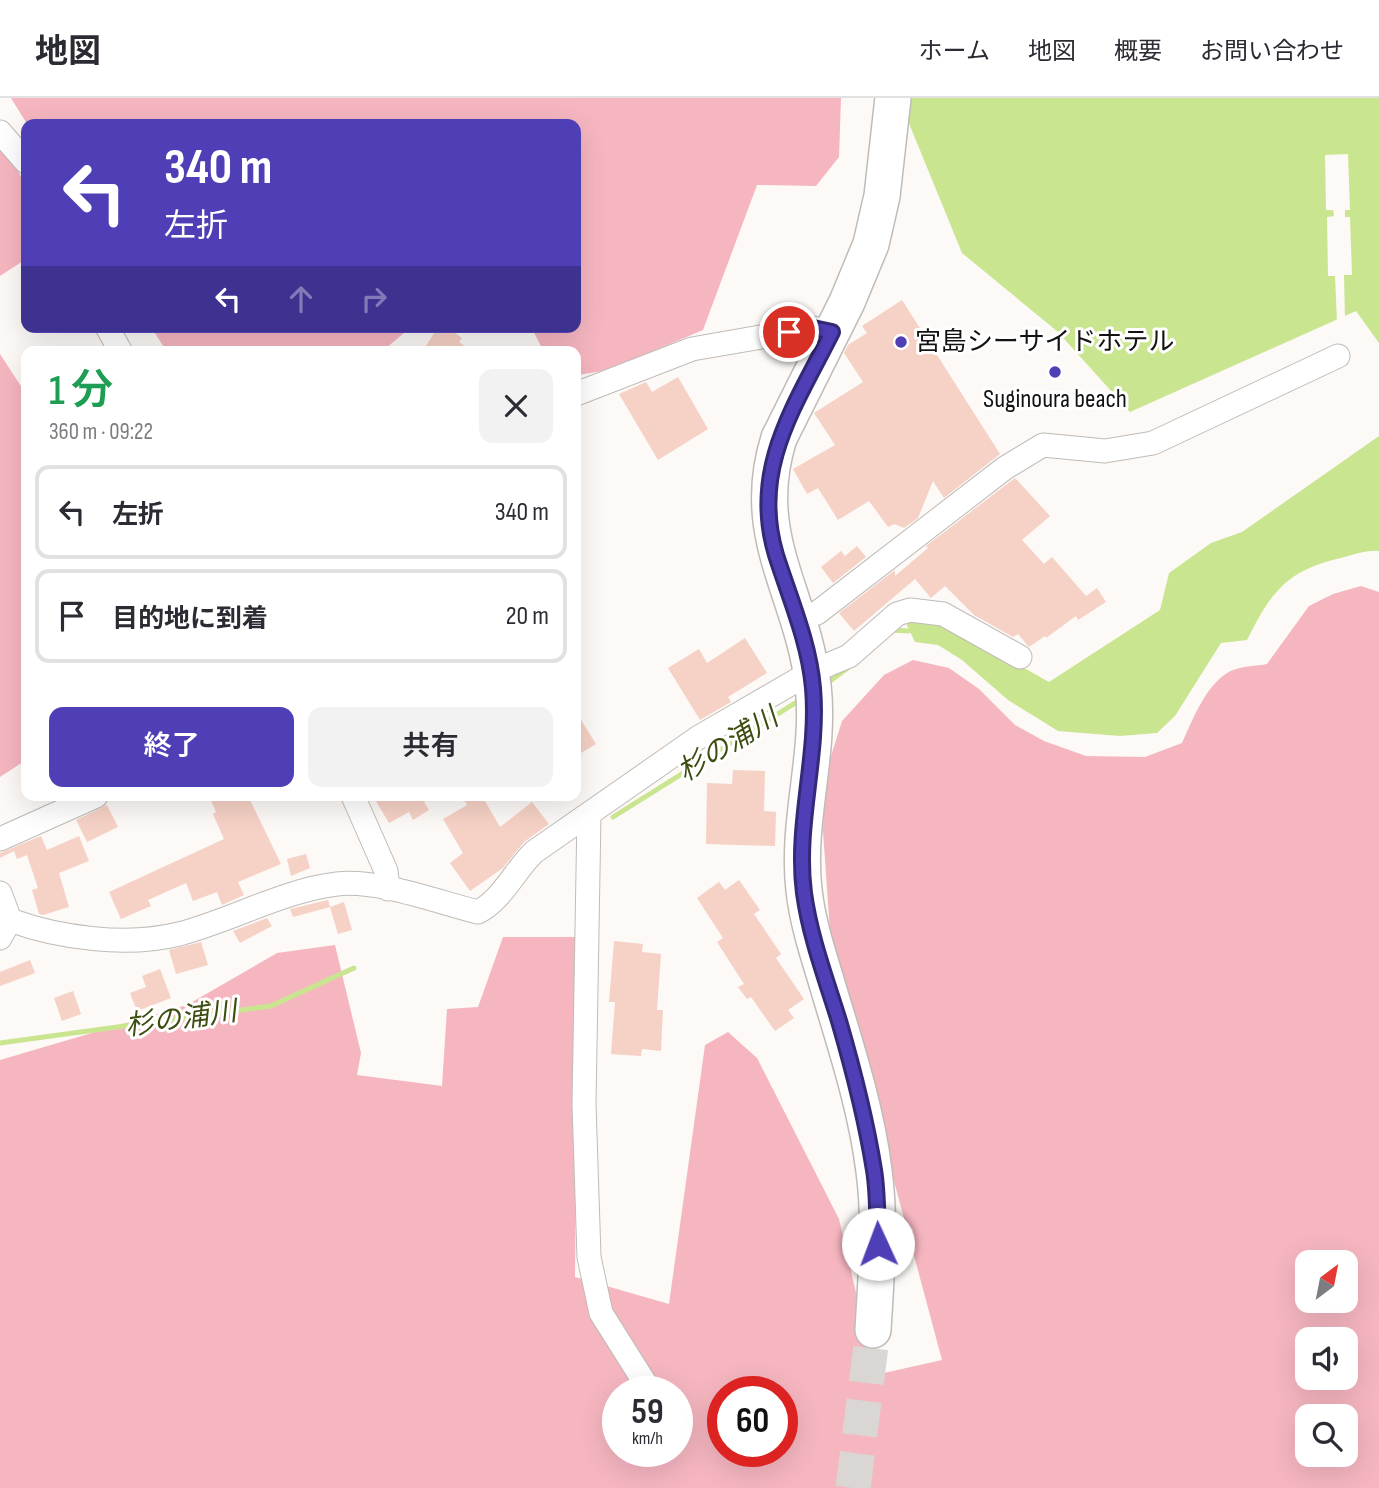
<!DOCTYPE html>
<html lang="ja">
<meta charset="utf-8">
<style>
:root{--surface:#fff;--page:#f2f2f3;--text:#2b2b33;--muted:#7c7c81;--line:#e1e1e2;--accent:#4e3fb6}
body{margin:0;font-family:"Sofia Sans Condensed","Noto Sans JP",sans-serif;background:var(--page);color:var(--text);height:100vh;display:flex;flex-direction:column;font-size:26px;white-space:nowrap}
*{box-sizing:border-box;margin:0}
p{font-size:23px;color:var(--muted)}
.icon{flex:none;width:38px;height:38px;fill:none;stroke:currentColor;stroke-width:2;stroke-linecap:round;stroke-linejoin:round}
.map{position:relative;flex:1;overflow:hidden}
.side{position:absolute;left:21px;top:248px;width:560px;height:455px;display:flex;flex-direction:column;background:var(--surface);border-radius:14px;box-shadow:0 7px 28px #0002}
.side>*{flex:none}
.top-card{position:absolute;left:21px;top:21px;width:560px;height:214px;border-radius:14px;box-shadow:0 7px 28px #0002;background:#4e3fb6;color:#fff;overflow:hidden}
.needle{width:46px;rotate:32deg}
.tools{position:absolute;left:1295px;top:1152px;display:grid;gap:14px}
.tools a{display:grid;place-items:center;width:63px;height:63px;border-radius:14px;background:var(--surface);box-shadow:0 7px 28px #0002;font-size:35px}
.speed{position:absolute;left:602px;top:1278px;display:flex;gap:14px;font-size:35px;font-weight:700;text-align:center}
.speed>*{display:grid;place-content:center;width:91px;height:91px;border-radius:50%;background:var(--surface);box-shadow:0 7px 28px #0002;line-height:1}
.speed small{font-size:18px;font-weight:400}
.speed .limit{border:10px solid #d22;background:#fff;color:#111}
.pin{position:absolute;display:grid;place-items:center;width:60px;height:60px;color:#fff;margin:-30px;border:4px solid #fff;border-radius:50%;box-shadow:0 2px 7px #0007}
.me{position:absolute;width:77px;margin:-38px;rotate:358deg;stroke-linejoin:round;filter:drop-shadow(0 0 5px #0008)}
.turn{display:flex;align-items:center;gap:24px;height:147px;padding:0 28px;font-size:32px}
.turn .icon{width:91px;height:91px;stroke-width:2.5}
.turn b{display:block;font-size:49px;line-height:60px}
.lanes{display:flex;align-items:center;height:66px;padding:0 28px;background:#0003;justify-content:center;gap:35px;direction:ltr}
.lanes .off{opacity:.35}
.round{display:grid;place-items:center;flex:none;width:74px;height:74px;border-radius:14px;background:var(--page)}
.headline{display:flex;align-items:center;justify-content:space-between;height:119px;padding:0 28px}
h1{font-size:42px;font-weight:600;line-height:52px;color:#1e9e55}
.primary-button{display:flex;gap:14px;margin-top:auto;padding:14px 28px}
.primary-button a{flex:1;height:80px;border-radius:14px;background:var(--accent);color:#fff;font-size:28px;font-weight:600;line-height:80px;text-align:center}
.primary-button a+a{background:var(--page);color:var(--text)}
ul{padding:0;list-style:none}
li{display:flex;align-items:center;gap:21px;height:94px;margin:0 14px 10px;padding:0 14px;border:4px solid var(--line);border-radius:14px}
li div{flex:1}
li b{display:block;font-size:26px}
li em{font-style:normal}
header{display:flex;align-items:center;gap:42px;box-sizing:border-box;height:98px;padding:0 35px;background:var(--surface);border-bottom:2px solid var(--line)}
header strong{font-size:33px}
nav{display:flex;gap:38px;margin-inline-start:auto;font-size:24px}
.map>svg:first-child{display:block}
.green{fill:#f6b6c0;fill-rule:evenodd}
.water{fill:#cae590}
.pier{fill:#fcf9f6}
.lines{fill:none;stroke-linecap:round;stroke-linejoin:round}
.stream{stroke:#cae590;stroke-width:5}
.building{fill:#f6d1c5}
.primary-tunnel{stroke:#d9d6d4;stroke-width:35;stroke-dasharray:35 18;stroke-linecap:butt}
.street-casing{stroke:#bfbcb8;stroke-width:25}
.primary-casing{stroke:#bfbcb8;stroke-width:38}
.path{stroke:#8b8987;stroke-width:3.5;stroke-dasharray:5 5;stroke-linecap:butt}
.street{stroke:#fff;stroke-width:23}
.primary{stroke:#fff;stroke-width:35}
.route-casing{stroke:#332976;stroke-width:18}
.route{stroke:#4e3fb6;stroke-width:12}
.poi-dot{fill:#4e3fb6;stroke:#fff;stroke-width:2.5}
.labels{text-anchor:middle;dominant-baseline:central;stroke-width:6;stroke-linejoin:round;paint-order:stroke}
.poi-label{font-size:26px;fill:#131211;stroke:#fff;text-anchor:start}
.water-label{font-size:28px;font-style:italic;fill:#3d4d10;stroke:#fff}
</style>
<header>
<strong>地図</strong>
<nav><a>ホーム</a><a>地図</a><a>概要</a><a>お問い合わせ</a></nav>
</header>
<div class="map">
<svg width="1379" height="1390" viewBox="0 0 1379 1390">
<rect width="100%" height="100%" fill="#fcf9f6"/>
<path class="green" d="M11,0H841L839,59L816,88L757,87L703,232L608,272L578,277L576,276V254H544L531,229H576V26H27Z
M0,40L26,88V161L0,178Z
M151,229H411L385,251L386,254H167Z
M0,256L26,296V662L0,679Z
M1361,488L1379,494V1390H0V962L187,907L277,855L335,847L361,955L357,977L442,988L447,911L478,909L503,839H578L575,1179L669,1206L705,947L728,934L757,960L839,1121L875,1277L942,1262L831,848L823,733L825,677L842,623L884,577L913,562L949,570L979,591L1015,627L1044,643L1086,658L1145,659L1182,645C1193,621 1207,583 1233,572C1243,568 1257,568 1267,566L1309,508L1333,496ZM1307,1164H1346V1202H1307ZM1307,1241H1346V1279H1307ZM618,1293H677V1353H618ZM723,1293H782V1353H723ZM1307,1318H1346V1356H1307Z"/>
<path class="water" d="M910,0H1379V245L1356,213L1130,314L1058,234L962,155L908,23Z
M1379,338V453C1366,452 1353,457 1341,460C1287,472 1271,494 1247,542L1221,545L1175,618L1157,635L1120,638L1058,633L1008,602L962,562L938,547L915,544L904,521L947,527L1049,584L1160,512L1169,475L1211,445L1242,434Z"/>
<path class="pier" d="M1348,56L1350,112H1345V119H1350L1352,177H1344L1345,222L1337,224L1335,178H1328L1327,119L1334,118L1333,112H1326L1325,57Z"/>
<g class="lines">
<path class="stream" d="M889,532L909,533
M826,586L849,569
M613,719L800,602
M0,945L271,908L354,870"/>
</g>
<path class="building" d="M902,202L1000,356L944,400L933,383L918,420L904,430L894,426L888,429L869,403L838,422L818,390L807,396L793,371L835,347L814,315L863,284L844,255L848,247L867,235L862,228Z
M438,229H447L462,240L459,244L473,254H422Z
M678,279L708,331L658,362L619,296L646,284L652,294Z
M1015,380L1050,418L1022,442L1044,466L1052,459L1086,498L1097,490L1106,504L1078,522L1076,518L1046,540L1045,538L1029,549L1018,536L1013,539L974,517L945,488L931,500L915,481L854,533L839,515L895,472V478L928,450L926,448Z
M857,448L866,459L833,485L821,469L841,453L845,458Z
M745,540L767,575L728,599L731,604L700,622L668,570L699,551L707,565Z
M576,614L596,646L576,658Z
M733,672L765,673L764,713L776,714L775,748L706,746L707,685L732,686Z
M209,698H248L281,766L238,784L244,797L222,807L217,794L193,803L186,785L148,802L151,808L121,821L109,794L224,741L213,716L216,714Z
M373,698H435L424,704L429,712L413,722L409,714L389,725Z
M462,698H482L500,729L532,704L549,726L524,744L503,770L470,793L450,765L463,755L443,721L467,707Z
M107,707L118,729L87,744L76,722Z
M41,738L47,752L79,738L89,763L59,775L69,809L43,817L39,816L32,792L38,790L27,757L17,761L14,753L0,760V755Z
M306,756L310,770L291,778L287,761Z
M739,782L760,812L754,816L781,856L776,860L804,901L788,912L794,920L775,933L751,899L747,901L738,889L744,886L717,844L723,840L697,800L719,784L725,792Z
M328,802L330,809L293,819L290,811Z
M344,804L352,832L338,836L330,809Z
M267,820L272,828L240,845L233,833Z
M614,843L643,846L642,854L661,856L657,912H663L661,953L642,951L641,958L611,956L615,904H609Z
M201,844L208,867L176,876L169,852Z
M30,862L35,875L0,888V874Z
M160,871L171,900L137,913L130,895L146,889L142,878Z
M73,893L81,916L62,923L54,900Z"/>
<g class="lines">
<path class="primary-tunnel" d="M853,1390L873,1232"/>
<defs>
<path id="street" d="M0,34L26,64
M107,229L121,254
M576,296L692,251L813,230L832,234
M797,520L817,515L1005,370L1043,347L1105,353L1153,345L1338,258
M353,698L386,773L388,791
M589,716L584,1006L589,1159L601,1215L650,1293
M0,741L96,698
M0,795L10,822
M0,840L10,822C59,840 127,849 179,836C230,823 284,792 337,786C377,781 438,804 478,814C502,802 515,772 534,754L699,639L811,574L849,558L897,516L910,512L943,516L1020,559"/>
<path id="primary" d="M873,1232C876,1179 881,1125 874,1073C867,1015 848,955 831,899C821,864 808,829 804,792C796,723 821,655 813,587C802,495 748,438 779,340L847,204L871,146L882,98L893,0"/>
</defs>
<use href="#street" class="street-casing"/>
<use href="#primary" class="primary-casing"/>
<path class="path" d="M677,1337L685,1348"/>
<use href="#street" class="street"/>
<use href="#primary" class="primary"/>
</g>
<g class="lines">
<defs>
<path id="route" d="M789,234L813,230L832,234C795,308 750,371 776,457C790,501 809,544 813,590C819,658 795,727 804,795C810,839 826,881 839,923C853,971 866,1022 874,1072C878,1096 877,1122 878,1146"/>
</defs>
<use href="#route" class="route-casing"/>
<use href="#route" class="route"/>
</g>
<g class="poi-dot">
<circle cx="901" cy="244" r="7"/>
<circle cx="1055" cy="274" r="7"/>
</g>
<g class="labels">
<g class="poi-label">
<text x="915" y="244">宮島シーサイドホテル</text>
<text x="1055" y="301" text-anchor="middle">Suginoura beach</text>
</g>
<g class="water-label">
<text transform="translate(728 647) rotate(-32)">杉の浦川</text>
<text transform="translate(181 921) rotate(-8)">杉の浦川</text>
</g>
</g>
</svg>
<div class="tools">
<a><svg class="needle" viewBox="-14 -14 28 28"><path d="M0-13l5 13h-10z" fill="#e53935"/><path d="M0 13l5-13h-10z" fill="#7c7c81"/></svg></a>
<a><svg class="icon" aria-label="sound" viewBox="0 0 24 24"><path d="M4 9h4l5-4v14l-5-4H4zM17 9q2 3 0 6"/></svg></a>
<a><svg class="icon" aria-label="search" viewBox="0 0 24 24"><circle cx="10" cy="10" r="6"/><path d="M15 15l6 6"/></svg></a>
</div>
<div class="speed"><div>59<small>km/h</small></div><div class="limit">60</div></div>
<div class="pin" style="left:789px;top:234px;background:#d93025"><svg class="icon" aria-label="arrive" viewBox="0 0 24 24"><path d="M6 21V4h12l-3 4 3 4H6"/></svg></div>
<svg class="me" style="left:878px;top:1146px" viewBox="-20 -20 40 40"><circle r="19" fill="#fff"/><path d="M0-13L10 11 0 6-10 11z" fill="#4e3fb6"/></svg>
<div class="top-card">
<div class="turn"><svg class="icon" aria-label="left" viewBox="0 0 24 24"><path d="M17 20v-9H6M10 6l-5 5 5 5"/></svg><div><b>340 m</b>左折</div></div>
<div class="lanes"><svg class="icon" aria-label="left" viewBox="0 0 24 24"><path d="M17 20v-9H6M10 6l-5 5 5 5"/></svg><svg class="icon off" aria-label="ahead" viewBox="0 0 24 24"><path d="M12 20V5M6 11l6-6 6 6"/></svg><svg class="icon off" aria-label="right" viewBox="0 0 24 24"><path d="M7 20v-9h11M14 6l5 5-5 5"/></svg></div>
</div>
<section class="side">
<div class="headline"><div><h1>1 分</h1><p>360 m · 09:22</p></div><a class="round"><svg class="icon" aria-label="close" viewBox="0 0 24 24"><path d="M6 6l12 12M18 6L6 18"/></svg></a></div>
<ul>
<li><svg class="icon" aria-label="left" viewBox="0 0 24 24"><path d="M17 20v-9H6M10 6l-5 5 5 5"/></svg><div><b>左折</b></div><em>340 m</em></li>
<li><svg class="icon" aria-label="arrive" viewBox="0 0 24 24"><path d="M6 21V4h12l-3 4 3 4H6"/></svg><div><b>目的地に到着</b></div><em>20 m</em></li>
</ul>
<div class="primary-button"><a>終了</a><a>共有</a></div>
</section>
</div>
